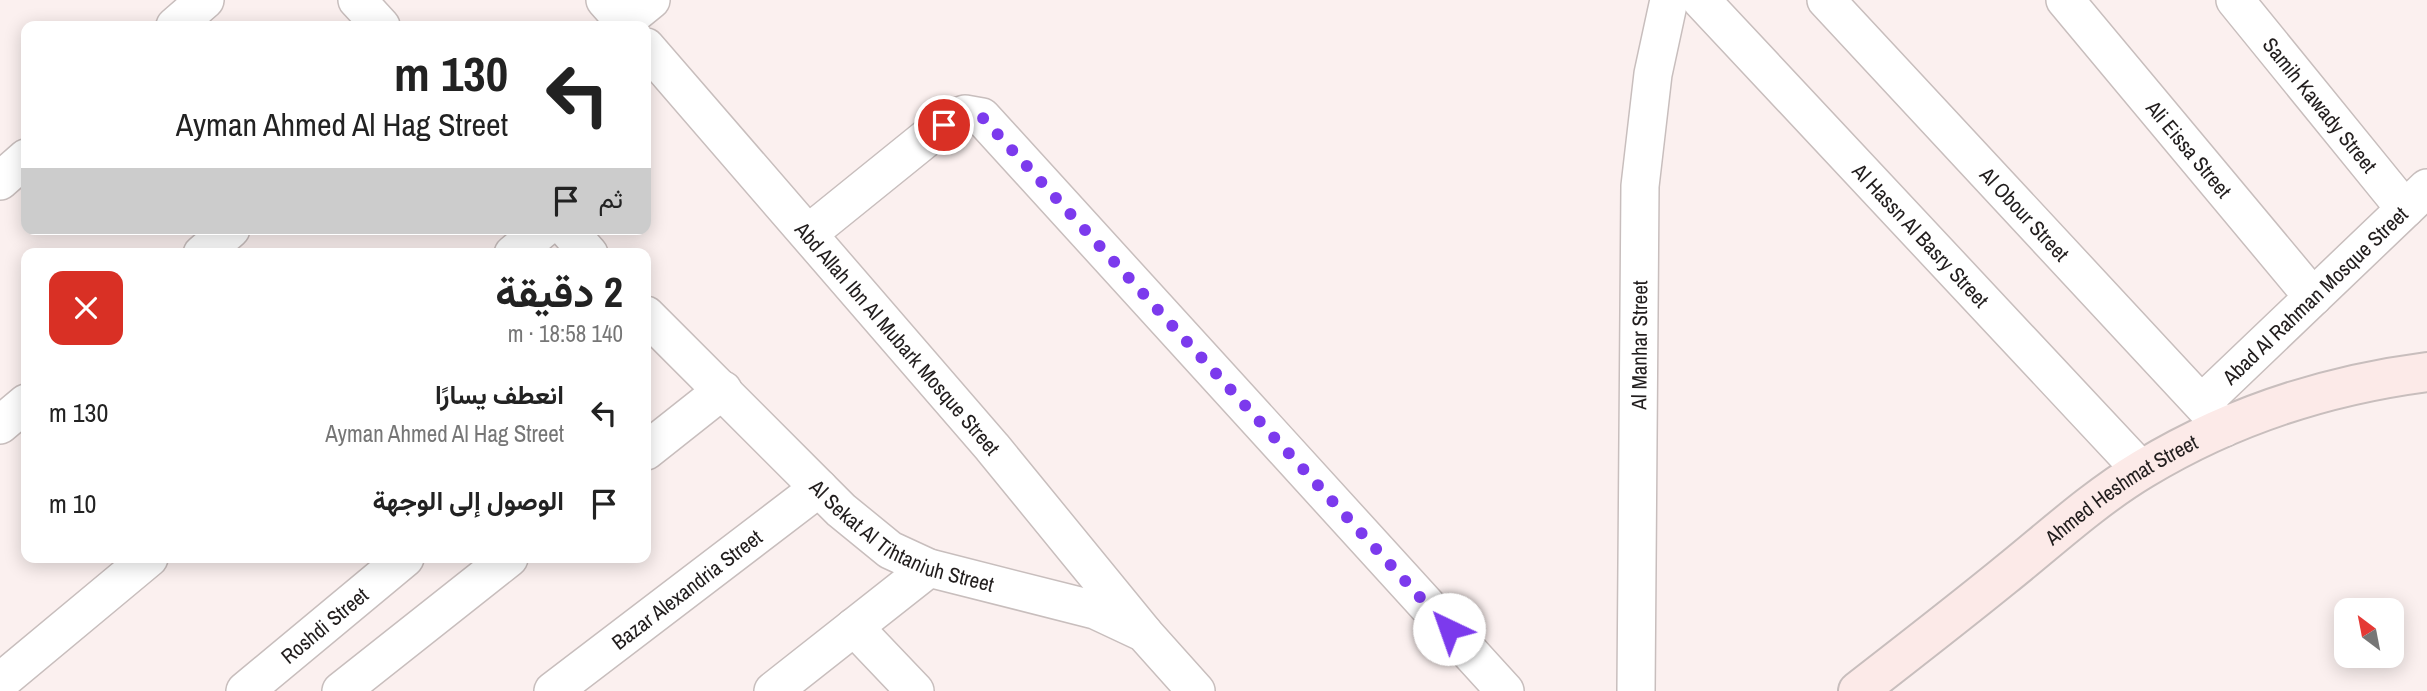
<!DOCTYPE html>
<html lang="ar">
<meta charset="utf-8">
<style>
:root{--surface:#fff;--page:#f6f6f6;--text:#222;--muted:#767676}
body{margin:0;font-family:"Archivo Narrow",Vazirmatn,sans-serif;background:var(--page);color:var(--text);direction:rtl;height:100vh;display:flex;flex-direction:column;font-size:26px;white-space:nowrap}
*{box-sizing:border-box;margin:0}
p{font-size:23px;color:var(--muted)}
.icon{flex:none;width:38px;height:38px;fill:none;stroke:currentColor;stroke-width:2;stroke-linecap:round;stroke-linejoin:round}
.map{position:relative;flex:1;overflow:hidden;direction:ltr}
.side{position:absolute;left:21px;top:248px;width:630px;height:315px;display:flex;flex-direction:column;background:var(--surface);border-radius:14px;box-shadow:0 4px 18px #0003;direction:rtl}
.side>*{flex:none}
.top-card{position:absolute;left:21px;top:21px;width:630px;height:214px;border-radius:14px;box-shadow:0 4px 18px #0003;direction:rtl;background:#fff;color:var(--text);overflow:hidden}
.needle{width:46px;rotate:328deg}
.fabs{position:absolute;left:2334px;top:598px;display:grid;gap:14px}
.fabs a{display:grid;place-items:center;width:70px;height:70px;border-radius:14px;background:var(--surface);box-shadow:0 4px 18px #0003;font-size:35px}
.pin{position:absolute;display:grid;place-items:center;width:60px;height:60px;color:#fff;margin:-30px;border:4px solid #fff;border-radius:50%;box-shadow:0 2px 7px #0007}
.me{position:absolute;width:77px;margin:-38px;rotate:318deg;stroke-linejoin:round;filter:drop-shadow(0 0 5px #0008)}
.turn{display:flex;align-items:center;gap:24px;height:147px;padding:0 28px;font-size:32px}
.turn .icon{width:91px;height:91px;stroke-width:2.5}
.turn b{display:block;font-size:49px;line-height:60px}
.then{display:flex;align-items:center;height:66px;padding:0 28px;background:#0003;gap:14px;font-size:26px}
.round{display:grid;place-items:center;flex:none;width:74px;height:74px;border-radius:14px;background:var(--page)}
.head{display:flex;align-items:center;justify-content:space-between;height:119px;padding:0 28px}
h1{font-size:42px;font-weight:700;line-height:52px}
ul{padding:0;list-style:none}
li{display:flex;align-items:center;gap:21px;height:91px;padding:0 28px}
li div{flex:1}
li b{display:block;font-size:26px}
li em{font-style:normal}
.map>svg:first-child{display:block}
.lines{fill:none;stroke-linecap:round;stroke-linejoin:round}
.street-casing{stroke:#c8bebd;stroke-width:40}
.secondary-casing{stroke:#c8bebd;stroke-width:42}
.street{stroke:#fff;stroke-width:37}
.secondary{stroke:#fceae8;stroke-width:38}
.route{stroke:#7c3aed;stroke-width:12;stroke-dasharray:0 21.6}
.labels{text-anchor:middle;dominant-baseline:central;stroke-width:5;stroke-linejoin:round;paint-order:stroke}
.street-label{font-size:21px;fill:#211d1d;stroke:#fff}
</style>
<div class="map">
<svg width="2427" height="691" viewBox="0 0 2427 691">
<rect width="100%" height="100%" fill="#fbf0ef"/>
<g class="lines">
<defs>
<g id="street">
<path d="M357,0L381,26"/>
<path d="M605,0L628,26"/>
<path id="s1" d="M1701,0L2141,470"/>
<path id="s2" d="M1826,0L2224,428"/>
<path id="s3" d="M2065,0L2313,297"/>
<path id="s4" d="M2235,0L2405,209"/>
<path d="M624,22L651,0"/>
<path d="M175,26L205,0"/>
<path id="s5" d="M646,47L992,447L1144,633"/>
<path d="M0,181L26,158"/>
<path d="M567,229L589,254"/>
<path d="M809,233L950,119L965,114L982,117L1505,691"/>
<path d="M202,254L231,229"/>
<path d="M513,254L543,229"/>
<path id="s6" d="M646,315L841,510L890,550L929,568L1095,610L1144,633L1196,691"/>
<path id="s7" d="M2202,403L2427,188"/>
<path d="M0,425L26,403"/>
<path d="M646,451L723,390"/>
<path d="M854,627L915,691"/>
<path d="M0,682L149,558"/>
<path id="s8" d="M245,691L405,558"/>
<path d="M341,691L509,558"/>
<path id="s9" d="M553,691L819,488"/>
<path d="M773,691L929,568"/>
<path id="s10" d="M1636,691L1640,186L1653,74L1669,0"/>
</g>
<g id="secondary">
<path id="s11" d="M1858,691C1907,653 1956,615 2004,576C2049,540 2093,499 2143,469C2229,417 2327,385 2427,372"/>
</g>
</defs>
<use href="#street" class="street-casing"/>
<use href="#secondary" class="secondary-casing"/>
<use href="#street" class="street"/>
<use href="#secondary" class="secondary"/>
</g>
<g class="lines">
<path class="route" d="M944,125C955,114 967,111 982,117L1449,629"/>
</g>
<g class="labels">
<g class="street-label">
<text stroke="none"><textPath href="#s4" startOffset="135">Samih Kawady Street</textPath></text>
<text stroke="none"><textPath href="#s3" startOffset="194">Ali Eissa Street</textPath></text>
<text stroke="none"><textPath href="#s2" startOffset="292">Al Obour Street</textPath></text>
<text stroke="none"><textPath href="#s1" startOffset="322">Al Hassn Al Basry Street</textPath></text>
<text stroke="none"><textPath href="#s7" startOffset="156">Abad Al Rahman Mosque Street</textPath></text>
<text stroke="none"><textPath href="#s5" startOffset="385">Abd Allah Ibn Al Mubark Mosque Street</textPath></text>
<text stroke="none"><textPath href="#s10" startOffset="346">Al Manhar Street</textPath></text>
<text stroke="none"><textPath href="#s11" startOffset="332">Ahmed Heshmat Street</textPath></text>
<text stroke="none"><textPath href="#s6" startOffset="343">Al Sekat Al Tihtaniuh Street</textPath></text>
<text stroke="none"><textPath href="#s9" startOffset="168">Bazar Alexandria Street</textPath></text>
<text stroke="none"><textPath href="#s8" startOffset="103">Roshdi Street</textPath></text>
</g>
</g>
</svg>
<div class="fabs">
<a><svg class="needle" viewBox="-14 -14 28 28"><path d="M0-13l5 13h-10z" fill="#e53935"/><path d="M0 13l5-13h-10z" fill="#767676"/></svg></a>
</div>
<div class="pin" style="left:944px;top:125px;background:#d93025"><svg class="icon" aria-label="arrive" viewBox="0 0 24 24"><path d="M6 21V4h12l-3 4 3 4H6"/></svg></div>
<svg class="me" style="left:1449px;top:629px" viewBox="-20 -20 40 40"><circle r="19" fill="#fff"/><path d="M0-13L10 11 0 6-10 11z" fill="#7c3aed"/></svg>
<div class="top-card">
<div class="turn"><svg class="icon" aria-label="left" viewBox="0 0 24 24"><path d="M17 20v-9H6M10 6l-5 5 5 5"/></svg><div><b>130 m</b>Ayman Ahmed Al Hag Street</div></div>
<div class="then">ثم<svg class="icon" aria-label="arrive" viewBox="0 0 24 24"><path d="M6 21V4h12l-3 4 3 4H6"/></svg></div>
</div>
<section class="side">
<div class="head"><div><h1>2 دقيقة</h1><p>140 m · 18:58</p></div><a class="round" style="background:#d93025;color:#fff"><svg class="icon" aria-label="close" viewBox="0 0 24 24"><path d="M6 6l12 12M18 6L6 18"/></svg></a></div>
<ul>
<li><svg class="icon" aria-label="left" viewBox="0 0 24 24"><path d="M17 20v-9H6M10 6l-5 5 5 5"/></svg><div><b>انعطف يسارًا</b><p>Ayman Ahmed Al Hag Street</p></div><em>130 m</em></li>
<li><svg class="icon" aria-label="arrive" viewBox="0 0 24 24"><path d="M6 21V4h12l-3 4 3 4H6"/></svg><div><b>الوصول إلى الوجهة</b></div><em>10 m</em></li>
</ul>
</section>
</div>
